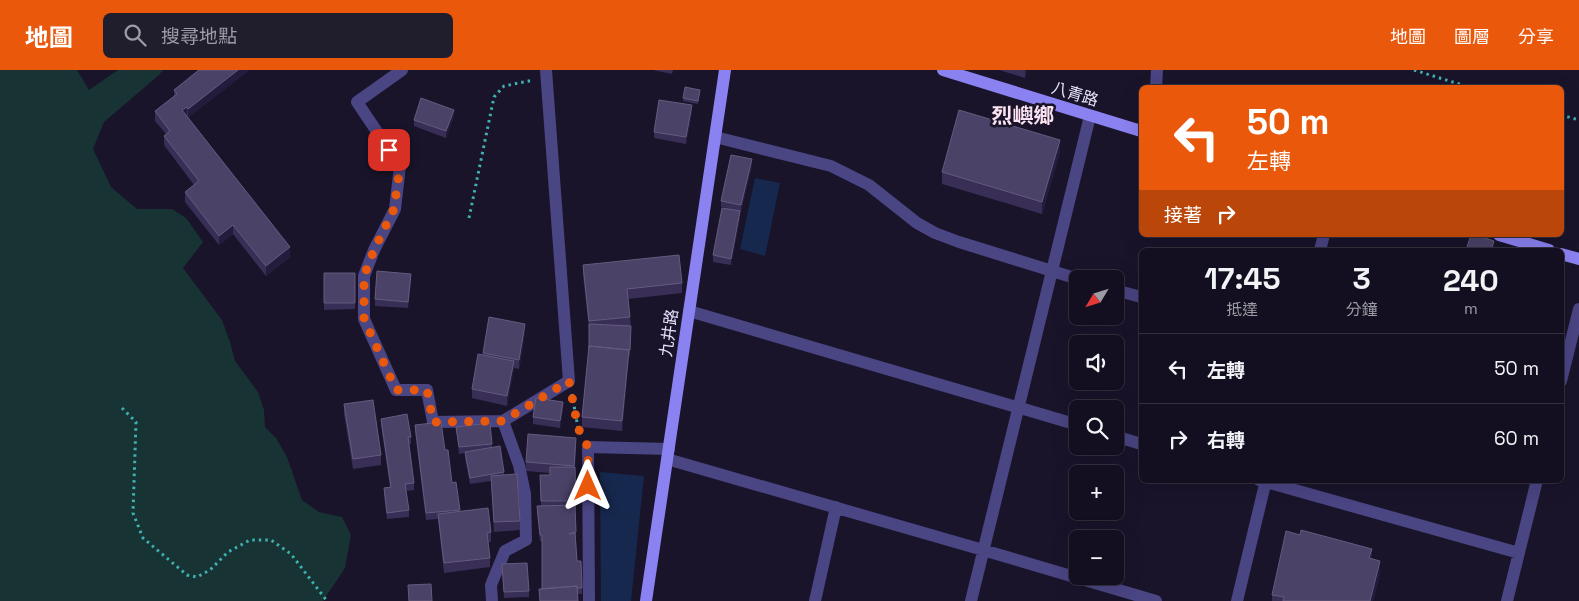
<!DOCTYPE html>
<html lang="zh-TW">
<meta charset="utf-8">
<style>
:root{--surface:#130f20;--page:#201d2d;--text:#f1f3f6;--muted:#9d9ca5;--line:#322f3e;--accent:#ea580c}
body{margin:0;font-family:"Space Grotesk","Noto Sans TC",sans-serif;background:var(--page);color:var(--text);height:100vh;display:flex;flex-direction:column;font-size:19px;white-space:nowrap}
*{box-sizing:border-box;margin:0}
p{font-size:16px;color:var(--muted)}
.icon{flex:none;width:28px;height:28px;fill:none;stroke:currentColor;stroke-width:2;stroke-linecap:round;stroke-linejoin:round}
.map{position:relative;flex:1;overflow:hidden}
.details{position:absolute;left:1139px;top:178px;width:425px;height:235px;display:flex;flex-direction:column;background:var(--surface);border-radius:8px;box-shadow:0 5px 20px #0002,0 0 0 1px var(--line)}
.details>*{flex:none}
.banner{position:absolute;left:1139px;top:15px;width:425px;height:152px;border-radius:8px;box-shadow:0 5px 20px #0002,0 0 0 1px var(--line);background:#ea580c;color:#fff;overflow:hidden}
.needle{width:32px;rotate:232deg}
.tools{position:absolute;left:1069px;top:200px;display:grid;gap:10px}
.tools a{display:grid;place-items:center;width:55px;height:55px;border-radius:8px;background:var(--surface);box-shadow:0 5px 20px #0002,0 0 0 1px var(--line);font-size:25px}
.pin{position:absolute;display:grid;place-items:center;width:42px;height:42px;color:#fff;margin:-21px;border-radius:10px;box-shadow:0 2px 8px #0006}
.me{position:absolute;width:55px;margin:-28px;rotate:0deg;stroke-linejoin:round;filter:drop-shadow(0 0 4px #0008)}
.turn{display:flex;align-items:center;gap:18px;height:105px;padding:0 25px;font-size:22px}
.turn .icon{width:65px;height:65px;stroke-width:2.5}
.turn b{display:block;font-size:35px;line-height:42px}
.then{display:flex;align-items:center;height:48px;padding:0 25px;background:#0003;gap:10px;font-size:19px}
.eta{display:flex;justify-content:space-evenly;align-items:center;height:85px;text-align:center}
.eta b{font-size:30px;font-weight:700;line-height:35px}
ul{padding:0;list-style:none}
li{display:flex;align-items:center;gap:15px;height:70px;padding:0 25px;border-top:1px solid var(--line)}
li div{flex:1}
li b{display:block;font-size:19px}
li em{font-style:normal}
header{display:flex;align-items:center;gap:30px;box-sizing:border-box;height:70px;padding:0 25px;background:var(--accent);color:#fff}
header strong{font-size:24px}
nav{display:flex;gap:28px;margin-inline-start:auto;font-size:18px}
.search{width:350px;height:45px;background:var(--page);display:flex;align-items:center;gap:12px;box-sizing:border-box;padding:0 18px;border-radius:8px;color:var(--muted);font-size:19px}
.map>svg:first-child{display:block}
.green{fill:#183333}
.water{fill:#16284d}
.lines{fill:none;stroke-linecap:round;stroke-linejoin:round}
.path{stroke:#3fb1b0;stroke-width:3;stroke-dasharray:2.5 4;stroke-linecap:butt}
.street{stroke:#4a4583;stroke-width:12}
.secondary{stroke:#8b82f1;stroke-width:12}
.wall{fill:#392f56}
.shaded-wall{fill:#241c3d}
.building{fill:#4b4267;stroke:#645b7f}
.route{stroke:#ea580c;stroke-width:9;stroke-dasharray:0 16.2}
.labels{text-anchor:middle;dominant-baseline:central;stroke-width:5;stroke-linejoin:round;paint-order:stroke}
.street-label{font-size:16px;fill:#e5e1fc;stroke:#19142a}
.district-label{font-size:21px;font-weight:bold;fill:#fce3f1;stroke:#19142a}
</style>
<header>
<strong>地圖</strong>
<div class="search"><svg class="icon" aria-label="search" viewBox="0 0 24 24"><circle cx="10" cy="10" r="6"/><path d="M15 15l6 6"/></svg>搜尋地點</div>
<nav><a>地圖</a><a>圖層</a><a>分享</a></nav>
</header>
<div class="map">
<svg width="1579" height="531" viewBox="0 0 1579 531">
<rect width="100%" height="100%" fill="#19142a"/>
<path class="green" d="M0,0H77L89,20L118,0H163L159,5L104,52L93,79L111,117L137,139H172L186,148L203,172L183,198L222,250L230,272L235,291L258,322L264,340L265,357L276,368L287,387L302,430L319,442L342,447L351,465L345,498L323,531H0Z"/>
<path class="water" d="M755,108L780,113L765,186L740,179Z
M600,402L644,406L631,531H601Z"/>
<g class="lines">
<path class="path" d="M1414,0L1472,18
M1561,45L1579,50
M469,148L494,27L504,16L534,10
M572,324L578,358L582,366
M122,338L136,352L133,443L143,468L187,505L197,507L210,500L228,482L250,470H271L291,484L327,531"/>
<path class="street" d="M402,0L357,32L400,96L395,139L374,180L364,206V249L396,320H427L433,352L503,351L569,311L546,0
M1156,18L1157,0
M715,67L831,96L869,115L917,153L935,163L959,172L1078,209
M1320,180L1324,165
M1115,220L1141,227
M689,241L1078,355
M1561,311L1579,239
M1115,366L1141,374
M667,389L983,480L1156,531
M1259,410L1519,483
M492,531L491,515L505,481L526,470L525,424L519,395L503,351
M589,531L588,377L669,379
M815,531L836,437
M971,531L1090,46
M1237,531L1266,410
M1507,531L1537,410"/>
<path class="secondary" d="M943,0L1141,61
M1499,165L1549,180
M1561,184L1579,189
M646,531L725,0"/>
</g>
<path class="wall" d="M199,0L188,48L290,187L266,206L233,164L219,175L185,132V122L194,115L164,75V66L166,64L155,51V41L174,27V20Z
M653,0H673L672,4Z
M999,0H1027L1025,8Z
M700,23L698,34L683,31V28Z
M692,42L686,74L654,68V62Z
M454,46L446,68L414,56V50Z
M1060,82L1042,144L942,114V102Z
M752,96L741,142H740V148L731,195L713,192V185L727,138L721,137V131Z
M583,195L682,213V223L628,229L631,256L630,286H629L622,361L582,357V347L589,278V259L583,205Z
M324,203H355V239L324,240Z
M411,211L408,238L375,236V229Z
M525,263L519,299L514,298L507,336L472,328V319L483,283Z
M344,334L381,385V395L353,399L344,344Z
M563,338L560,358L533,354V347Z
M381,349L411,367V374H409L414,413V420L406,421L409,440V447L387,449L384,424V418L390,417L381,355Z
M415,355L445,380L452,413L456,412L460,442L491,462V472H488L490,488V497L444,503L438,449L426,450L415,362Z
M456,357L492,374V378L504,402V405L520,451V460L494,462L491,411L470,414L465,388V383L459,384Z
M576,378L575,397L576,431V440H575L576,462V469L577,491L582,518V524H578V531H540L539,519H542V471H540L537,443V436H541L540,405H550V403L526,401V392Z
M1372,489L1380,503L1373,531H1272V525Z
M502,501L529,521V527L504,528Z"/>
<path class="shaded-wall" d="M238,0H250L188,48V39Z
M1025,0H1027L1025,8Z
M692,35V42L686,74V67Z
M187,37V46L182,40Z
M454,40V46L446,68V61Z
M1060,70V82L1042,144V132Z
M752,89V96L741,142V135Z
M740,141V148L731,195V189Z
M233,155V164L219,175V166Z
M1494,171V180H1491Z
M290,177V187L266,206V196Z
M525,254V263L519,299V290Z
M629,280V289L622,361V351Z
M514,291V300L507,336V326Z
M563,332V338L560,358V351Z
M1372,479V491L1369,488Z
M1380,491V503L1373,531H1370Z"/>
<path class="building" d="M199,0H238L188,39L187,37L182,40L290,177L266,196L233,155L219,166L185,122L199,111L164,66L170,61L155,41L177,24L174,20Z
M685,17L700,20L698,31L683,28Z
M421,28L454,40L446,61L414,50Z
M659,30L692,35L686,67L654,62Z
M959,40L1060,70L1042,132L942,102Z
M731,85L752,89L741,135L721,131Z
M722,138L740,141L731,189L713,185Z
M1471,165H1476L1494,171L1491,180H1466Z
M679,185L682,213L627,219L630,247L589,251L583,195Z
M377,201L411,204L408,232L375,229Z
M324,203H355V233H324Z
M489,247L525,254L519,290L483,283Z
M589,254L631,256L630,280L589,276V278Z
M589,276L629,280L622,351L582,347Z
M478,284L514,291L507,326L472,319Z
M536,328L563,332L560,351L533,347Z
M373,330L381,385L353,389L344,334Z
M407,344L411,367H408L414,413L405,414L409,440L387,443L384,418L391,417L381,349Z
M441,352L445,380H448L452,413L456,412L460,440L426,443L415,355Z
M490,353L492,374L459,377L456,357Z
M528,364L576,368L574,396L526,392Z
M500,376L504,402L470,408L465,382Z
M550,397H575L576,431H541L540,405H550Z
M517,404L520,451L494,452L491,406Z
M575,435L576,462L569,464L575,463L577,491H581L582,518H577V516L542,519V465H540L537,436Z
M488,438L491,462L487,463L490,488L444,493L438,444Z
M1301,460L1372,479L1369,488L1380,491L1370,531H1283L1284,527L1272,525L1286,461L1300,465Z
M527,493L529,521L504,522L502,494Z
M431,514L432,531H409L408,515Z
M577,516L578,531H540L539,519Z"/>
<g class="lines">
<path class="route" d="M389,80L400,96L394,139L374,180L364,206V249L396,320H427L433,352L503,351L569,311L578,358L588,377V416"/>
</g>
<g class="labels">
<g class="street-label">
<text transform="translate(1075 24) rotate(17)">八青路</text>
<text transform="translate(669 263) rotate(-82)">九井路</text>
</g>
<g class="district-label">
<text x="1023" y="45">烈嶼鄉</text>
</g>
</g>
</svg>
<div class="tools">
<a><svg class="needle" viewBox="-14 -14 28 28"><path d="M0-13l5 13h-10z" fill="#e53935"/><path d="M0 13l5-13h-10z" fill="#9d9ca5"/></svg></a>
<a><svg class="icon" aria-label="sound" viewBox="0 0 24 24"><path d="M4 9h4l5-4v14l-5-4H4zM17 9q2 3 0 6"/></svg></a>
<a><svg class="icon" aria-label="search" viewBox="0 0 24 24"><circle cx="10" cy="10" r="6"/><path d="M15 15l6 6"/></svg></a>
<a>+</a>
<a>−</a>
</div>
<div class="pin" style="left:389px;top:80px;background:#d93025"><svg class="icon" aria-label="arrive" viewBox="0 0 24 24"><path d="M6 21V4h12l-3 4 3 4H6"/></svg></div>
<svg class="me" style="left:588px;top:416px" viewBox="-20 -20 40 40"><path d="M0-17L14 15 0 8-14 15z" fill="#ea580c" stroke="#fff" stroke-width="4"/></svg>
<div class="banner">
<div class="turn"><svg class="icon" aria-label="left" viewBox="0 0 24 24"><path d="M17 20v-9H6M10 6l-5 5 5 5"/></svg><div><b>50 m</b>左轉</div></div>
<div class="then">接著<svg class="icon" aria-label="right" viewBox="0 0 24 24"><path d="M7 20v-9h11M14 6l5 5-5 5"/></svg></div>
</div>
<section class="details">
<div class="eta">
<div><b>17:45</b><p>抵達</p></div>
<div><b>3</b><p>分鐘</p></div>
<div><b>240</b><p>m</p></div>
</div>
<ul>
<li><svg class="icon" aria-label="left" viewBox="0 0 24 24"><path d="M17 20v-9H6M10 6l-5 5 5 5"/></svg><div><b>左轉</b></div><em>50 m</em></li>
<li><svg class="icon" aria-label="right" viewBox="0 0 24 24"><path d="M7 20v-9h11M14 6l5 5-5 5"/></svg><div><b>右轉</b></div><em>60 m</em></li>
</ul>
</section>
</div>
